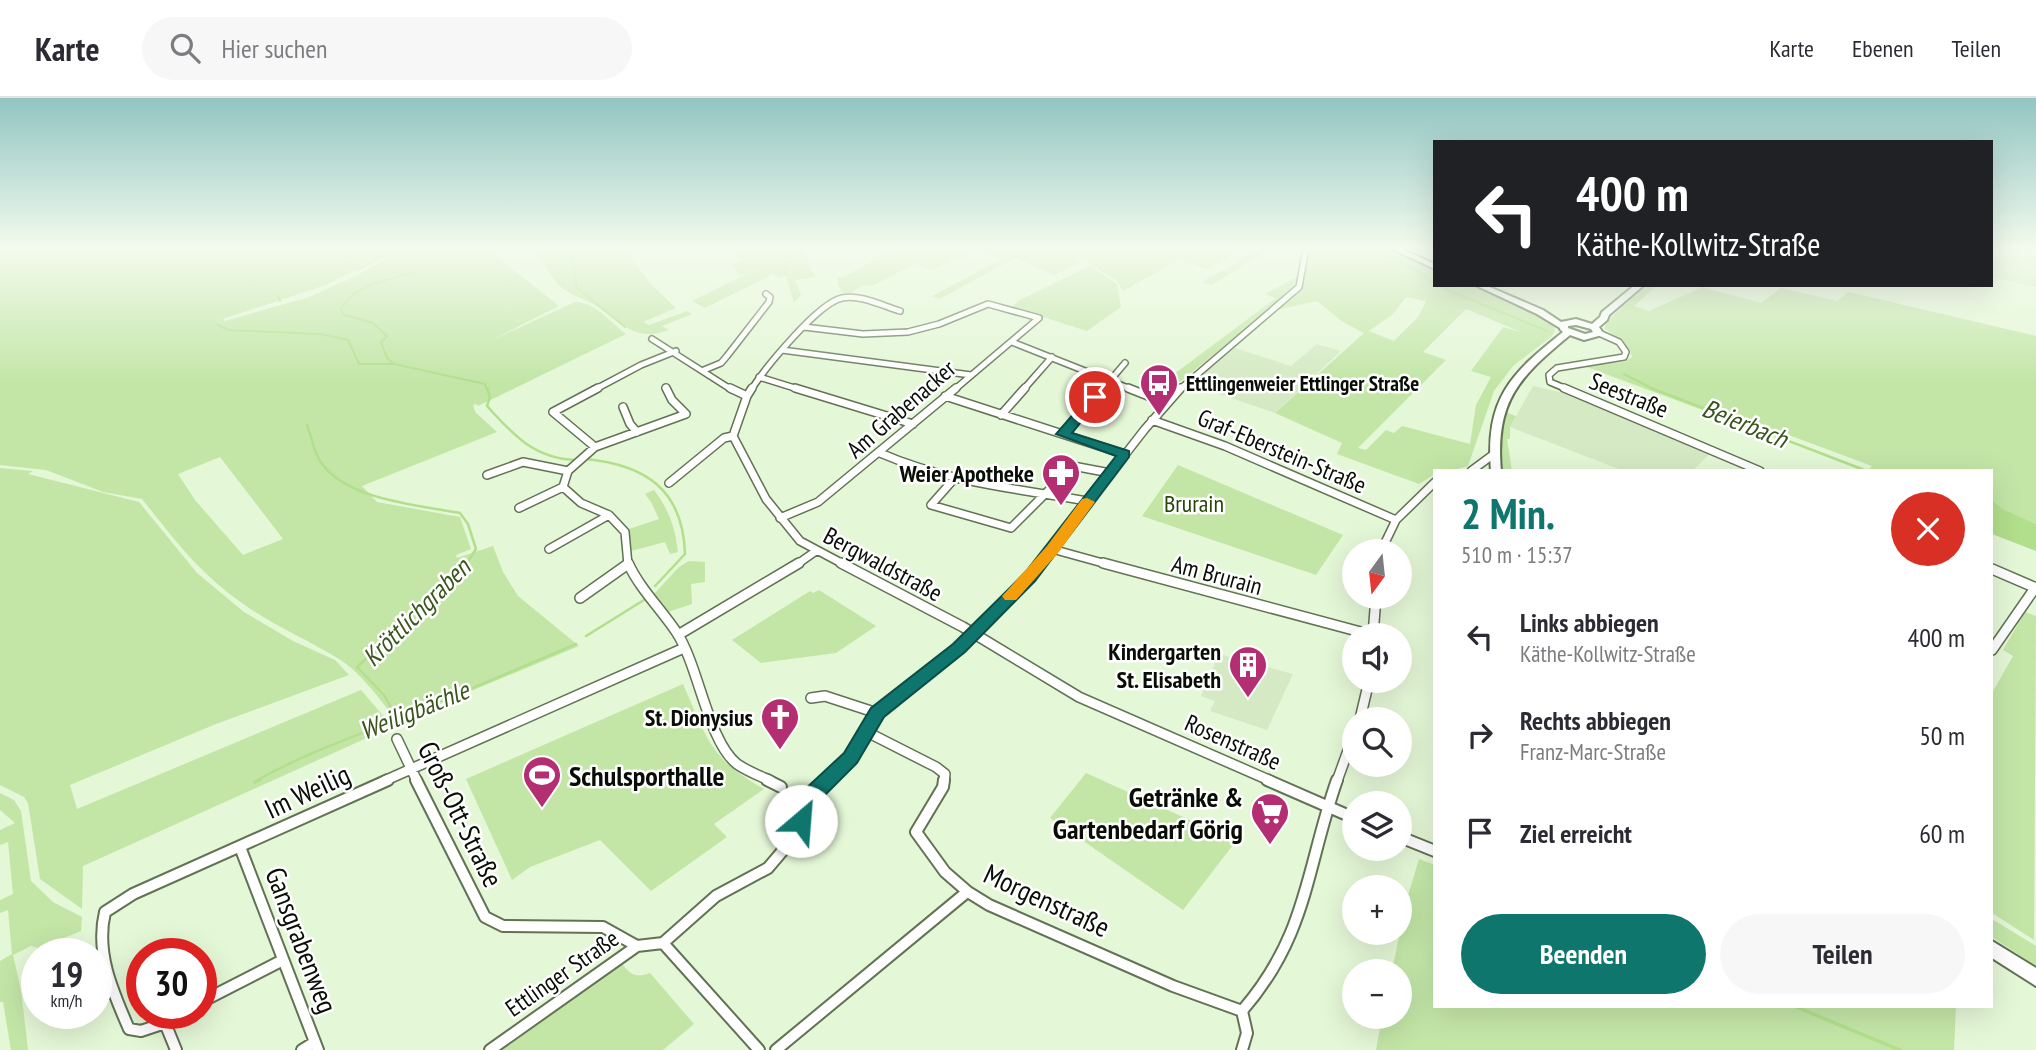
<!DOCTYPE html>
<html lang="de">
<meta charset="utf-8">
<style>
:root{--surface:#fff;--page:#f7f7f7;--text:#2b2b33;--muted:#7c7c81;--line:#e1e1e2;--accent:#0f766e}
body{margin:0;font-family:"PT Sans Narrow",sans-serif;background:var(--page);color:var(--text);height:100vh;display:flex;flex-direction:column;font-size:26px;white-space:nowrap}
*{box-sizing:border-box;margin:0}
p{font-size:23px;color:var(--muted)}
.icon{flex:none;width:38px;height:38px;fill:none;stroke:currentColor;stroke-width:2;stroke-linecap:round;stroke-linejoin:round}
.map{position:relative;flex:1;overflow:hidden}
.sheet{position:absolute;left:1433px;top:371px;width:560px;height:539px;display:flex;flex-direction:column;background:var(--surface);border-radius:0px;box-shadow:0 7px 28px #0002}
.sheet>*{flex:none}
.guide{position:absolute;left:1433px;top:42px;width:560px;height:147px;border-radius:0px;box-shadow:0 7px 28px #0002;background:#202124;color:#fff;overflow:hidden}
.needle{width:46px;rotate:195deg}
.controls{position:absolute;left:1342px;top:441px;display:grid;gap:14px}
.controls a{display:grid;place-items:center;width:70px;height:70px;border-radius:50%;background:var(--surface);box-shadow:0 7px 28px #0002;font-size:35px}
.speed{position:absolute;left:21px;top:840px;display:flex;gap:14px;font-size:35px;font-weight:700;text-align:center}
.speed>*{display:grid;place-content:center;width:91px;height:91px;border-radius:50%;background:var(--surface);box-shadow:0 7px 28px #0002;line-height:1}
.speed small{font-size:18px;font-weight:400}
.speed .limit{border:10px solid #d22;background:#fff;color:#111}
.pin{position:absolute;display:grid;place-items:center;width:60px;height:60px;color:#fff;margin:-30px;border:4px solid #fff;border-radius:50%;box-shadow:0 2px 7px #0007}
.me{position:absolute;width:77px;margin:-38px;rotate:27deg;stroke-linejoin:round;filter:drop-shadow(0 0 5px #0008)}
.turn{display:flex;align-items:center;gap:24px;height:147px;padding:0 28px;font-size:32px}
.turn .icon{width:91px;height:91px;stroke-width:2.5}
.turn b{display:block;font-size:49px;line-height:60px}
.round{display:grid;place-items:center;flex:none;width:74px;height:74px;border-radius:37px;background:var(--page)}
.summary{display:flex;align-items:center;justify-content:space-between;height:119px;padding:0 28px}
h1{font-size:42px;font-weight:700;line-height:52px;color:var(--accent)}
.cta{display:flex;gap:14px;margin-top:auto;padding:14px 28px}
.cta a{flex:1;height:80px;border-radius:42px;background:var(--accent);color:#fff;font-size:28px;font-weight:700;line-height:80px;text-align:center}
.cta a+a{background:var(--page);color:var(--text)}
ul{padding:0;list-style:none}
li{display:flex;align-items:center;gap:21px;height:98px;padding:0 28px}
li div{flex:1}
li b{display:block;font-size:26px}
li em{font-style:normal}
header{display:flex;align-items:center;gap:42px;box-sizing:border-box;height:98px;padding:0 35px;background:var(--surface);border-bottom:2px solid var(--line)}
header strong{font-size:33px}
nav{display:flex;gap:38px;margin-inline-start:auto;font-size:24px}
.search{width:490px;height:63px;background:var(--page);display:flex;align-items:center;gap:18px;box-sizing:border-box;padding:0 24px;border-radius:38px;color:var(--muted);font-size:26px}
.map>svg:first-child{display:block}
.built{fill:#d5eac4}
.green{fill:#c3e6a7;fill-rule:evenodd}
.water{fill:#b2df8b}
.lines{fill:none;stroke-linecap:round;stroke-linejoin:round}
.stream-far2{stroke:#b2df8b;stroke-width:2}
.stream-far1{stroke:#b2df8b;stroke-width:2.5}
.stream{stroke:#b2df8b;stroke-width:3.5}
.minor-far3-casing{stroke:#627255;stroke-width:8}
.minor-far2-casing{stroke:#627255;stroke-width:10}
.minor-far1-casing{stroke:#627255;stroke-width:12}
.minor-casing{stroke:#627255;stroke-width:14}
.tertiary-casing{stroke:#627255;stroke-width:4}
.secondary-casing{stroke:#627255;stroke-width:4}
.minor-far3{stroke:#fff;stroke-width:5}
.minor-far2{stroke:#fff;stroke-width:7}
.minor-far1{stroke:#fff;stroke-width:9}
.minor{stroke:#fff;stroke-width:10}
.tertiary{fill:#fff;fill-rule:evenodd}
.secondary{fill:#fff;fill-rule:evenodd}
.route{fill:#0f766e;stroke:#0a4d48;stroke-width:2}
.slow{fill:#f59e0b}
.labels{text-anchor:middle;dominant-baseline:central;stroke-width:5;stroke-linejoin:round;paint-order:stroke}
.far-poi-label{font-size:21px;font-weight:bold;fill:#080e05;stroke:#fff;text-anchor:start}
.street-label{font-size:24px;fill:#080e05;stroke:#fff}
.poi-label{font-size:24px;font-weight:bold;fill:#080e05;stroke:#fff;text-anchor:end}
.park-label{font-size:24px;fill:#2a4509;stroke:#fff}
.water-label{font-size:26px;font-style:italic;fill:#39551c;stroke:#fff}
.near-poi-label{font-size:28px;font-weight:bold;fill:#080e05;stroke:#fff;text-anchor:start}
.near-street-label{font-size:28px;fill:#080e05;stroke:#fff}
</style>
<header>
<strong>Karte</strong>
<div class="search"><svg class="icon" aria-label="search" viewBox="0 0 24 24"><circle cx="10" cy="10" r="6"/><path d="M15 15l6 6"/></svg>Hier suchen</div>
<nav><a>Karte</a><a>Ebenen</a><a>Teilen</a></nav>
</header>
<div class="map">
<svg width="2036" height="952" viewBox="0 0 2036 952">
<rect width="100%" height="100%" fill="#e4f7d6"/>
<path class="built" d="M1992,150H2036V189L1992,179Z
M1317,246L1341,253L1275,315L1190,286L1235,250L1291,268Z
M1533,288L1572,297L1711,355L1692,373H1624L1510,329Z
M1219,556L1293,576L1267,632L1210,613L1215,603L1201,598Z"/>
<path class="green" d="M0,150H398L326,187L223,221L225,223L309,199L354,179L405,150H486L559,208L490,243L575,204C594,203 611,225 626,236L478,308L477,306L473,307L475,314L497,334L362,388L377,404L460,419L471,451L456,457L457,460L493,448L503,474L518,498L579,548L397,624C383,604 359,573 339,561C307,541 272,527 242,505C199,475 174,441 142,401L103,394L46,372L0,367ZM220,359L280,437L283,441L243,457L195,402L178,376Z
M530,150H649L629,157L651,186L676,210L643,224L649,227L687,213L692,216L662,228L669,232C633,245 621,223 593,206C583,200 569,197 560,188C548,177 543,161 530,150Z
M731,150H802L815,179L795,182L801,197L794,204L786,177L780,180L773,176L705,210L692,203L761,169L739,178L731,166L741,163Z
M879,150H1061L1082,164L1054,177L1016,160L939,201L932,198L1002,161L977,151L932,172L914,166L872,188L862,187L850,196L843,195L838,187L837,179H844L886,155L877,152Z
M1064,150H1245L1207,171L1179,162L1123,193L1117,183Z
M1261,150H1271L1212,187L1202,184Z
M1309,150H1387L1435,172V187H1470L1552,223L1555,233L1551,239L1513,268L1494,293L1468,368L1451,373H1435V376L1419,386L1337,356L1342,345L1275,315L1364,235L1343,224L1317,203L1277,212L1303,188ZM1406,199L1426,203L1418,219L1394,243L1369,233L1393,216ZM1466,211L1521,234L1503,229L1471,273L1491,279L1476,307L1470,346L1402,328L1394,335L1386,332L1366,352L1358,350L1446,262L1423,254Z
M1090,168L1117,186L1121,209L1087,233L1012,209L1020,202Z
M1295,180L1298,181L1289,195L1180,284L1170,279L1276,200L1265,196Z
M1645,187H1657L1634,208L1649,213L1702,189L1761,205L1781,190L1837,203L1849,194L2036,238V426L2003,411L1992,402V373H1867L1872,368L1767,329L1743,327L1584,268L1624,264L1632,259L1630,252L1613,240L1615,238L1605,231V226Z
M1508,315L1516,318L1510,329V341H1507L1512,373H1503L1500,341L1504,316Z
M1178,367L1343,437L1316,477L1142,418Z
M0,370L33,373L28,376L139,404L197,475L244,514L293,543L335,562L349,577L216,626L70,687L77,711L361,592L385,620L389,630L83,768L82,811L40,781L28,705L24,699L0,687Z
M654,392C669,412 675,429 678,454L670,456L665,444L631,453L629,431L659,421L651,404L645,396Z
M689,463L705,464V484L691,486L692,506L665,515L654,496L679,469Z
M819,492L876,528L836,555L761,565L732,542L810,493L813,495Z
M2025,514L2036,518L2034,842L1992,815V595L2013,558L2003,552Z
M683,586C707,640 709,660 764,691L714,726L727,739L651,793L600,742L530,769L512,782L466,681Z
M1086,675L1236,743L1183,812L1050,720Z
M0,695L14,702L21,713L31,783L53,804L82,819L81,833L39,850L31,848L13,857L21,892L28,952H11L3,904H0V863L12,856L8,812L0,815V802L13,796L8,744L0,747V732L15,725L0,712Z
M1419,761L1435,767V908H1956L1954,952H1376L1382,919H1400V873H1392L1406,804Z
M1992,821L2036,848V868L1992,839Z
M622,866C631,877 636,880 650,875L694,926L663,952H501Z"/>
<path class="water" d="M1992,402L2003,411L2036,426V453L1992,436Z"/>
<g class="lines">
<path class="stream-far2" d="M570,150L577,190L625,229
M786,150V177
M1367,150L1418,173L1435,186
M344,164L358,172L397,150
M415,174C388,183 356,184 341,211L344,217L373,225L387,238L381,244L387,260L394,266L485,286L487,292
M1436,187L1547,233
M277,197L280,203
M218,227L228,232L320,236L348,242L359,266H394
M1624,276L1655,292"/>
<path class="stream-far1" d="M487,290L490,299L487,308C513,337 535,361 576,362
M1651,290L1867,373
M307,327C312,339 313,352 320,363C345,402 418,407 460,415L468,426L476,451L465,468L357,569L384,597L396,618H406
M586,361C646,367 683,392 685,456L655,488
M586,538L644,502
M256,683C305,655 356,638 408,617C464,594 520,570 576,546"/>
<path class="stream" d="M255,684L259,682
M1794,908L1900,952"/>
<defs>
<path id="minor-far3" d="M804,229L863,236L908,234L939,226L988,206L1039,220L954,292
M652,241L732,292
M1012,244L1133,292
M782,252L971,277
M704,272L721,265L727,258L769,204L770,199L766,196
M759,279L801,292
M594,292L641,267L676,253
M751,292C765,270 818,205 842,200C860,196 883,208 900,213
M1023,292L1052,259
M1102,292L1125,265
M1179,292L1299,189L1306,150
M1569,292L1550,284L1549,277L1557,270L1624,259L1626,254L1619,244L1599,235"/>
<path id="minor-far2" d="M730,290L747,298L733,338L766,401L800,443L845,467
M795,290L913,326
M1128,290L1166,305
M1564,290L1760,373
M747,298L752,290
M945,298L1124,356
M623,309L630,326L637,334
M1001,317L1025,290
M1152,322L1225,348L1396,422
M1063,336L1103,290
M595,349L553,314L598,290
M880,355C947,384 1017,391 1088,403
M1471,373L1494,356
M487,377L523,364L568,373
M954,381L931,407L1011,430L1073,368L1110,375
M669,385L724,340L733,338
M519,410L563,389
M780,420L818,404L956,290
M549,451L609,417
M1052,451L1110,467
M1381,453L1396,422L1435,384
M628,467L625,434L609,417L581,405L563,389L568,373L595,349L686,316L672,302L666,290
M796,467L816,453
M1039,467L1145,331L1181,290"/>
<path id="minor-far1" d="M628,465C640,491 661,511 677,535C699,569 708,643 737,666C747,673 760,678 771,683
M841,465L963,529L1079,599L1271,683
M1103,465L1372,537
M1992,471L2036,490
M580,500L628,466
M678,537L799,465
M1373,537L1376,499
M1992,552L2035,490
M811,600L825,598L877,615
M1360,621L1369,583
M867,634L936,669L945,676L944,683
M397,641L417,683
M384,683L684,550
M826,683L850,660L877,615L959,550L1041,465
M1337,683L1354,636"/>
<path id="minor" d="M416,682L485,819L503,828L603,829L637,848
M767,682L781,689
M944,682L943,689L916,734L945,774L968,794L989,807L1173,888L1242,913
M1267,682L1354,720
M1400,739L1435,753
M240,749L318,952
M663,845L759,952
M201,904L283,862
M1242,913C1308,837 1306,770 1337,682
M1242,913L1247,935L1242,952
M165,925L182,915
M176,952L165,925L141,933L129,931C113,894 95,855 105,814L133,796L388,682
M302,952L315,944
M490,952L637,848L663,845L716,798L768,770L796,737L809,700L828,682
M776,952L967,794"/>
<path id="tertiary" d="M1390,150H1399L1435,166V171Z
M1475,187H1485L1543,212L1567,228L1560,230L1537,216Z"/>
<path id="secondary" d="M1635,187H1644L1609,217L1607,222L1599,229L1603,235L1602,237L1584,242L1570,237C1519,279 1495,303 1501,373H1491C1485,301 1510,276 1563,234L1560,231L1561,224L1576,221L1592,226L1600,219L1602,214ZM1576,227L1591,231L1593,234L1585,236L1568,230V228Z
M1992,843L2036,870V888L1992,860Z"/>
</defs>
<use href="#minor-far3" class="minor-far3-casing"/>
<use href="#minor-far2" class="minor-far2-casing"/>
<use href="#minor-far1" class="minor-far1-casing"/>
<use href="#minor" class="minor-casing"/>
<use href="#tertiary" class="tertiary-casing"/>
<use href="#secondary" class="secondary-casing"/>
<use href="#minor-far3" class="minor-far3"/>
<use href="#minor-far2" class="minor-far2"/>
<use href="#minor-far1" class="minor-far1"/>
<use href="#minor" class="minor"/>
<use href="#tertiary" class="tertiary"/>
<use href="#secondary" class="secondary"/>
</g>
<linearGradient id="sky" x2="0" y2="1"><stop stop-color="#92c5c3"/><stop offset="0.53" stop-color="#f3fbed"/><stop offset="1" stop-color="#f3fbed" stop-opacity="0"/></linearGradient>
<rect width="2036" height="284" fill="url(#sky)"/>
<path class="route" d="M1095,296L1101,299L1072,335L1129,353V359L1035,483L965,554L884,619L857,665L818,704L808,728L801,731L794,728L791,723L802,694L844,655L871,610L953,546L1024,476L1116,358L1056,336L1090,297Z"/>
<path class="slow" d="M1087,400L1095,404L1058,455L1016,502H1005L1002,498L1005,495L1047,448L1082,401Z"/>
<defs>
<symbol id="bus-pin" viewBox="-11 -11 22 30"><path d="M0 17L-7.5 6A9.5 9.5 0 1 1 7.5 6Z" fill="#b42e72" stroke="#fff"/><path d="M-5-6H5V4H4V6H2V4H-2V6H-4V4H-5ZM-3.5-4V0h7V-4ZM-3.5 1.2v1.5H-2V1.2ZM2 1.2v1.5H3.5V1.2Z" fill="#fff"/></symbol>
<symbol id="pharmacy-pin" viewBox="-11 -11 22 30"><path d="M0 17L-7.5 6A9.5 9.5 0 1 1 7.5 6Z" fill="#b42e72" stroke="#fff"/><path d="M-2-6h4v4h4v4h-4v4h-4v-4h-4v-4h4Z" fill="#fff"/></symbol>
<symbol id="building-pin" viewBox="-11 -11 22 30"><path d="M0 17L-7.5 6A9.5 9.5 0 1 1 7.5 6Z" fill="#b42e72" stroke="#fff"/><path d="M-4-6H4V6H1V3H-1V6H-4ZM-2.5-4.3h1.7v1.8h-1.7ZM.8-4.3h1.7v1.8H.8ZM-2.5-1h1.7V.8h-1.7ZM.8-1h1.7V.8H.8Z" fill="#fff"/></symbol>
<symbol id="church-pin" viewBox="-11 -11 22 30"><path d="M0 17L-7.5 6A9.5 9.5 0 1 1 7.5 6Z" fill="#b42e72" stroke="#fff"/><path d="M-1.2-6h2.4v3.5h3.3v2.4h-3.3V6h-2.4V-.1h-3.3v-2.4h3.3Z" fill="#fff"/></symbol>
<symbol id="stadium-pin" viewBox="-11 -11 22 30"><path d="M0 17L-7.5 6A9.5 9.5 0 1 1 7.5 6Z" fill="#b42e72" stroke="#fff"/><path d="M0-5a6.5 5 0 1 0 0 10a6.5 5 0 1 0 0-10ZM-3.5-1.8h7v3.6h-7Z" fill="#fff"/></symbol>
<symbol id="supermarket-pin" viewBox="-11 -11 22 30"><path d="M0 17L-7.5 6A9.5 9.5 0 1 1 7.5 6Z" fill="#b42e72" stroke="#fff"/><path d="M-6-5.5h2.5l.6 2H6L4.5 2H-2.5L-4.4-4H-6ZM-1.5 3.2a1.3 1.3 0 1 0 .1 0ZM3 3.2a1.3 1.3 0 1 0 .1 0Z" fill="#fff"/></symbol>
</defs>
<g fill-rule="evenodd">
<use href="#bus-pin" x="1137" y="263" width="44" height="60"/>
<use href="#pharmacy-pin" x="1039" y="353" width="44" height="60"/>
<use href="#building-pin" x="1226" y="545" width="44" height="60"/>
<use href="#church-pin" x="758" y="597" width="44" height="60"/>
<use href="#stadium-pin" x="520" y="655" width="44" height="60"/>
<use href="#supermarket-pin" x="1248" y="692" width="44" height="60"/>
</g>
<g class="labels">
<g class="far-poi-label">
<text x="1186" y="285">Ettlingenweier Ettlinger Straße</text>
</g>
<g class="street-label">
<text transform="translate(1629 297) rotate(22)">Seestraße</text>
<text transform="translate(901 311) rotate(-41)">Am Grabenacker</text>
<text transform="translate(1282 353) rotate(23)">Graf-Eberstein-Straße</text>
<text transform="translate(883 466) rotate(28)">Bergwaldstraße</text>
<text transform="translate(1217 477) rotate(15)">Am Brurain</text>
<text transform="translate(1233 644) rotate(24)">Rosenstraße</text>
<text transform="translate(562 875) rotate(-35)">Ettlinger Straße</text>
</g>
<g class="poi-label">
<text x="1034" y="375">Weier Apotheke</text>
<text x="1221" y="553">Kindergarten<tspan x="1221" dy="28">St. Elisabeth</tspan></text>
<text x="753" y="619">St. Dionysius</text>
</g>
<g class="park-label">
<text x="1194" y="405">Brurain</text>
</g>
<g class="water-label">
<text transform="translate(1745 325) rotate(22)">Beierbach</text>
<text transform="translate(416 514) rotate(-45)">Kröttlichgraben</text>
<text transform="translate(414 612) rotate(-22)">Weiligbächle</text>
</g>
<g class="near-poi-label">
<text x="569" y="677">Schulsporthalle</text>
<text x="1243" y="698" text-anchor="end">Getränke &amp;<tspan x="1243" dy="32">Gartenbedarf Görig</tspan></text>
</g>
<g class="near-street-label">
<text transform="translate(307 693) rotate(-25)">Im Weilig</text>
<text transform="translate(461 716) rotate(64)">Groß-Ott-Straße</text>
<text transform="translate(1047 802) rotate(25)">Morgenstraße</text>
<text transform="translate(302 842) rotate(69)">Gansgrabenweg</text>
</g>
</g>
</svg>
<div class="controls">
<a><svg class="needle" viewBox="-14 -14 28 28"><path d="M0-13l5 13h-10z" fill="#e53935"/><path d="M0 13l5-13h-10z" fill="#7c7c81"/></svg></a>
<a><svg class="icon" aria-label="sound" viewBox="0 0 24 24"><path d="M4 9h4l5-4v14l-5-4H4zM17 9q2 3 0 6"/></svg></a>
<a><svg class="icon" aria-label="search" viewBox="0 0 24 24"><circle cx="10" cy="10" r="6"/><path d="M15 15l6 6"/></svg></a>
<a><svg class="icon" aria-label="layers" viewBox="0 0 24 24"><path d="M12 4l9 5-9 5-9-5zM3 14l9 5 9-5"/></svg></a>
<a>+</a>
<a>−</a>
</div>
<div class="speed"><div>19<small>km/h</small></div><div class="limit">30</div></div>
<div class="pin" style="left:1095px;top:299px;background:#d93025"><svg class="icon" aria-label="arrive" viewBox="0 0 24 24"><path d="M6 21V4h12l-3 4 3 4H6"/></svg></div>
<svg class="me" style="left:801px;top:723px" viewBox="-20 -20 40 40"><circle r="19" fill="#fff"/><path d="M0-13L10 11 0 6-10 11z" fill="#0f766e"/></svg>
<div class="guide">
<div class="turn"><svg class="icon" aria-label="left" viewBox="0 0 24 24"><path d="M17 20v-9H6M10 6l-5 5 5 5"/></svg><div><b>400 m</b>Käthe-Kollwitz-Straße</div></div>
</div>
<section class="sheet">
<div class="summary"><div><h1>2 Min.</h1><p>510 m · 15:37</p></div><a class="round" style="background:#d93025;color:#fff"><svg class="icon" aria-label="close" viewBox="0 0 24 24"><path d="M6 6l12 12M18 6L6 18"/></svg></a></div>
<ul>
<li><svg class="icon" aria-label="left" viewBox="0 0 24 24"><path d="M17 20v-9H6M10 6l-5 5 5 5"/></svg><div><b>Links abbiegen</b><p>Käthe-Kollwitz-Straße</p></div><em>400 m</em></li>
<li><svg class="icon" aria-label="right" viewBox="0 0 24 24"><path d="M7 20v-9h11M14 6l5 5-5 5"/></svg><div><b>Rechts abbiegen</b><p>Franz-Marc-Straße</p></div><em>50 m</em></li>
<li><svg class="icon" aria-label="arrive" viewBox="0 0 24 24"><path d="M6 21V4h12l-3 4 3 4H6"/></svg><div><b>Ziel erreicht</b></div><em>60 m</em></li>
</ul>
<div class="cta"><a>Beenden</a><a>Teilen</a></div>
</section>
</div>
